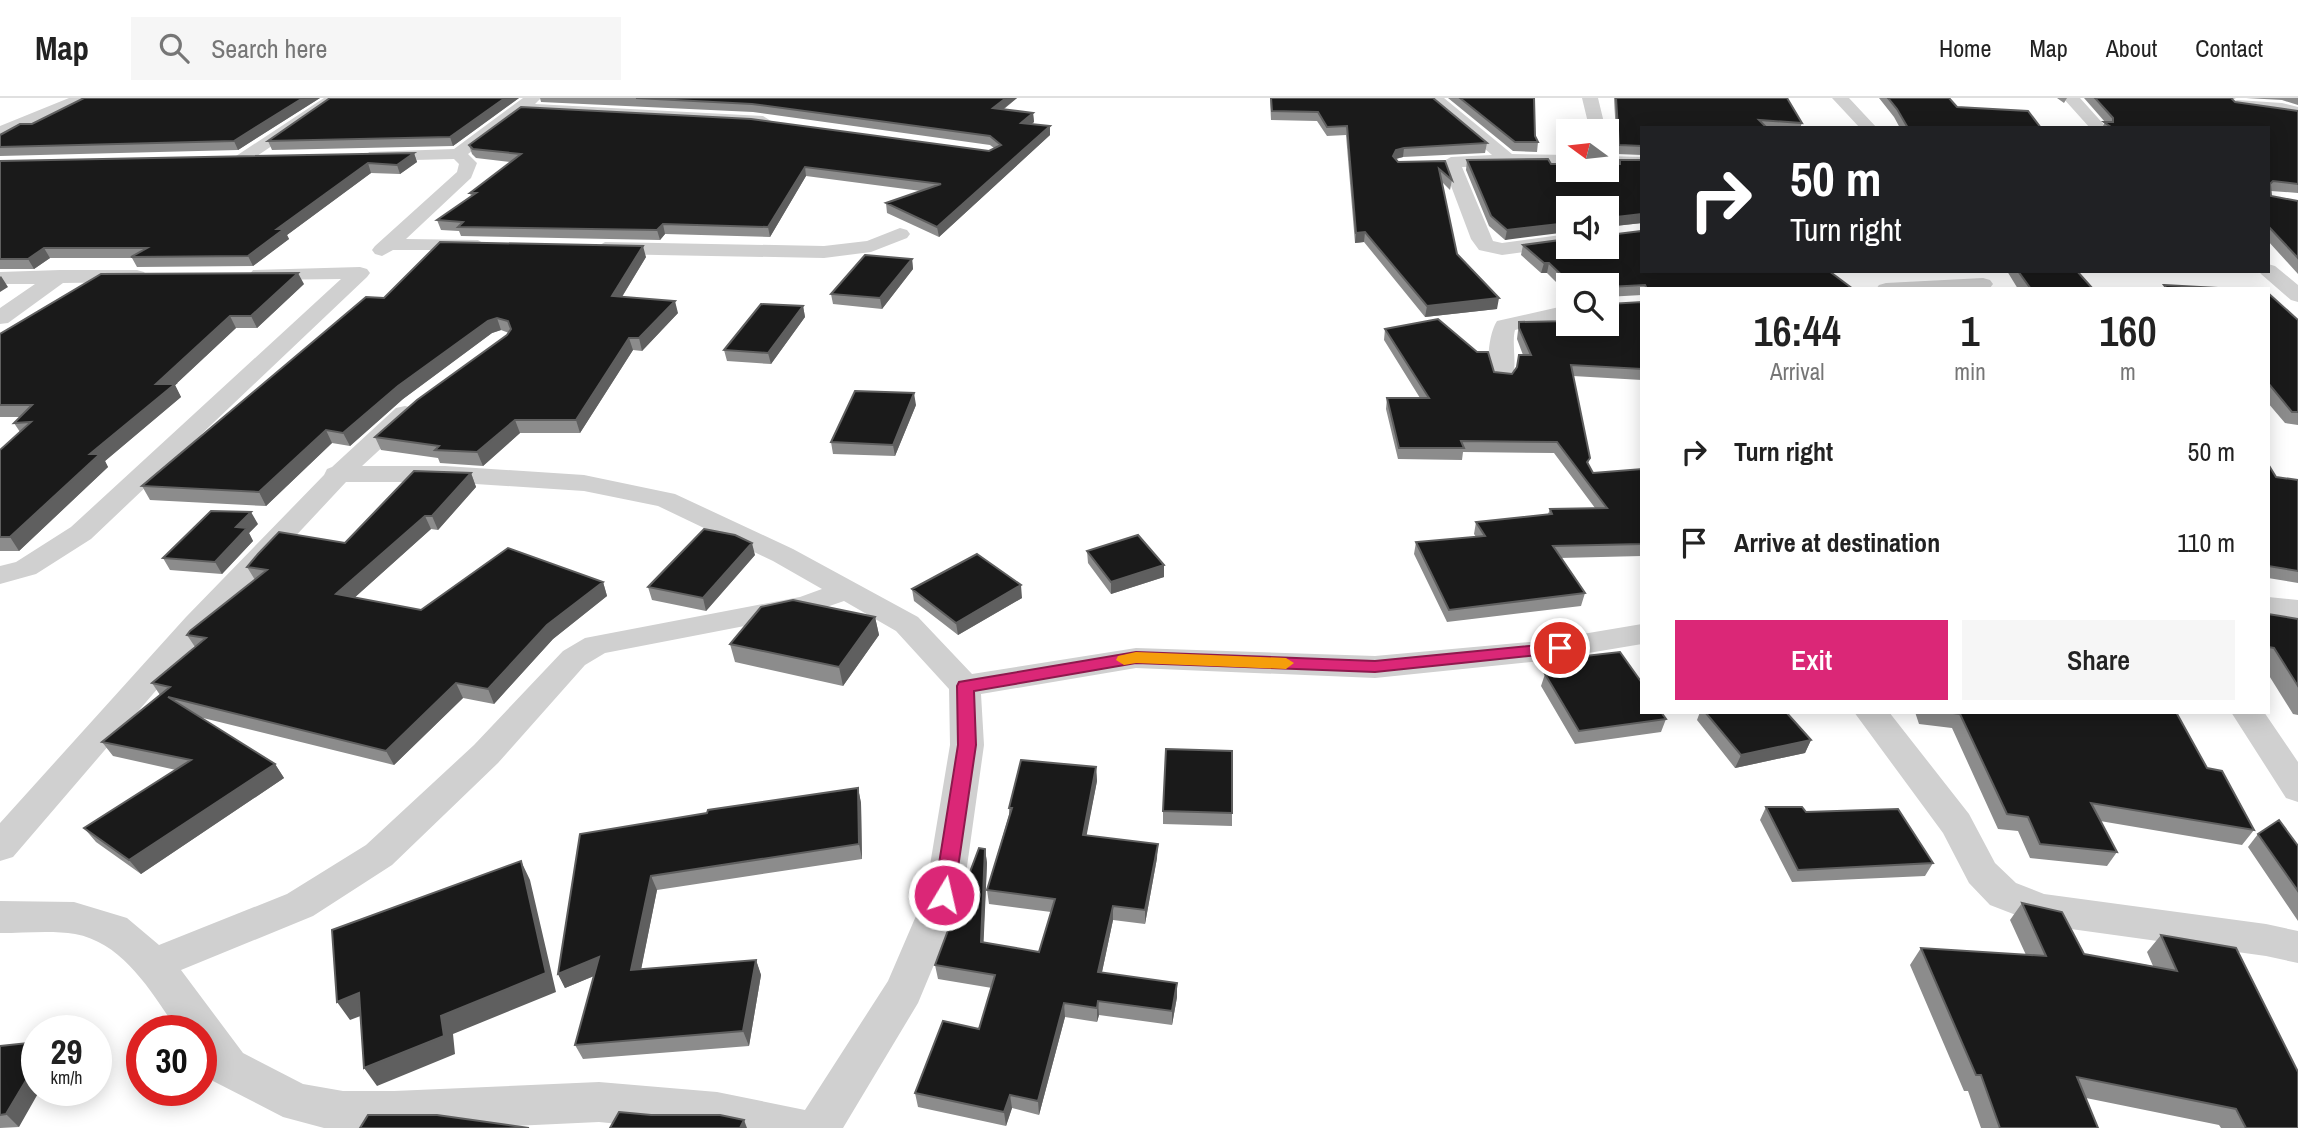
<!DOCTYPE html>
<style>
:root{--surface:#fff;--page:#f6f6f6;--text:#222;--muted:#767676;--line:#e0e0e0;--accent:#db2777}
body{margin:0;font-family:"Archivo Narrow",sans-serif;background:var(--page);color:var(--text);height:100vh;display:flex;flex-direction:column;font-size:26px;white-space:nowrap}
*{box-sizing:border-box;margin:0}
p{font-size:23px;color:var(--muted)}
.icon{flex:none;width:38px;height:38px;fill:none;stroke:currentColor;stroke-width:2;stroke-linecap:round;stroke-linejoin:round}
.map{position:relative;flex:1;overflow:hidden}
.side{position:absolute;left:1640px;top:189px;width:630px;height:427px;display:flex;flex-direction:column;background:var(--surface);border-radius:0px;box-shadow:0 4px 18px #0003}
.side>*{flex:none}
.hud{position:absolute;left:1640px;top:28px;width:630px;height:147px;border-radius:0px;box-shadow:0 4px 18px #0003;background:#202124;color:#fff;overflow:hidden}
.needle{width:46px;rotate:285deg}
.buttons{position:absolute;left:1556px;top:21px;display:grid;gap:14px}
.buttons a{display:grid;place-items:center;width:63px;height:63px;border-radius:0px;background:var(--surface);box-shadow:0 4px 18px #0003;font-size:35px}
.speed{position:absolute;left:21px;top:917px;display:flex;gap:14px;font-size:35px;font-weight:700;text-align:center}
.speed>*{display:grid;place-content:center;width:91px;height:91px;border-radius:50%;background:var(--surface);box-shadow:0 4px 18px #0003;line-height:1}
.speed small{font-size:18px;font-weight:400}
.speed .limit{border:10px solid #d22;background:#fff;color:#111}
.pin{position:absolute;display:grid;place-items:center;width:60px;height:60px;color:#fff;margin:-30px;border:4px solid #fff;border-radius:50%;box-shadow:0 2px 7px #0007}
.me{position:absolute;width:77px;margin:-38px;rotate:9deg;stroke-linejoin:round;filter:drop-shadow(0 0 5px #0008)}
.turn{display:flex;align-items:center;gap:24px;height:147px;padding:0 35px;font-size:32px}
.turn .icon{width:91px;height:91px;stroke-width:2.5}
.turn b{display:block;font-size:49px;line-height:60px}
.eta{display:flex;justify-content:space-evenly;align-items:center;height:119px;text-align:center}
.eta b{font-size:42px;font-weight:600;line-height:49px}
.cta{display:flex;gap:14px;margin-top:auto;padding:14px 35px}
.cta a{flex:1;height:80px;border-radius:0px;background:var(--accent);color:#fff;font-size:28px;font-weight:600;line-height:80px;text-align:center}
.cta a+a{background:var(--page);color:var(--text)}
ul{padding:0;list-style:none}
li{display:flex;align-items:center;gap:21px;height:91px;padding:0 35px}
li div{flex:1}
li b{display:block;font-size:26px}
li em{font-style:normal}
header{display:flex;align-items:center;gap:42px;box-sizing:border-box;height:98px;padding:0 35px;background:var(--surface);border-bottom:2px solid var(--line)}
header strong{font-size:33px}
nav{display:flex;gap:38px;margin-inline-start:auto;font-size:24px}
.search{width:490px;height:63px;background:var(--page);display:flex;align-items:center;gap:18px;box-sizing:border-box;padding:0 24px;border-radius:0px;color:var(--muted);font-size:26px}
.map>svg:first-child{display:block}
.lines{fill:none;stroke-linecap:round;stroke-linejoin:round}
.minor{fill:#d0d0d0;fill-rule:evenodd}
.wall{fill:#8c8c8c}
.shaded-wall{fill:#5f5f5f}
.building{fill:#1a1a1a;stroke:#5f5f5f;stroke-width:2}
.route{fill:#db2777;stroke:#8e194d;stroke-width:2}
.slow{fill:#f59e0b}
</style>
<header>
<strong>Map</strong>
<div class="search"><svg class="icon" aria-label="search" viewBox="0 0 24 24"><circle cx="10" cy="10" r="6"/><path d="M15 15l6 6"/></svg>Search here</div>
<nav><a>Home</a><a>Map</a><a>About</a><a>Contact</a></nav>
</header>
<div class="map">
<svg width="2298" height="1030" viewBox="0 0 2298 1030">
<rect width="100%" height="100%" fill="#fff"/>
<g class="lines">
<path class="minor" d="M69,0H91L88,3L0,39V28Z
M324,0H343L245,66H233L230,62Z
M523,0H541L535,6L763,18L771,23L763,28L691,22L523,15L468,56L477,65L471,80L406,141L478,142L488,148L485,152H393L382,158L375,156L372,152L375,148L457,74L459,66L454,61L375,63L366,58L369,54L454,51Z
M1426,0H1444L1512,56L1568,57V67L1462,69L1493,143L1502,145L1568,136V148L1502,157L1479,152L1471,141L1442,64L1451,59L1492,57Z
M1582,0H1598L1606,33H1590Z
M1832,0H1849L1877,30H1860Z
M2063,0H2080L2107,30H2090Z
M2237,2L2282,5L2298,9V19L2231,10L2229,7L2231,4Z
M1606,58L1642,59V69L1606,68Z
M900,130L907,132L910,136L907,140L871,154L824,160L605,156L595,150L605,144L824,148L867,143Z
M2268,166L2275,168L2298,187V204L2291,202L2261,176L2259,173H2268Z
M360,169L367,171L370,175L367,179L91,441L36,476L0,486V468L16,464L71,429L341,181L260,182L253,180L250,176L253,172Z
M60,172H137L144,174L147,178L144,182L137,184L63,185L8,225L0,226V210L35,186H0V174Z
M1983,180L1990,182L1993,186L1990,190L1876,191L1879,187L1886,185Z
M1568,207V219L1515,232C1511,247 1519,272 1510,284H1494C1485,271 1488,237 1497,223Z
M405,308L414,310L417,315L414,320L362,368H445L584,377L675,396L793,451L918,519L972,576L1136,550L1375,558L1541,543L1642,526V546L1541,563L1375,580L1136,570L981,596L984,647L963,797L918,905L843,1030H659L599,1024L471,1030H324L283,1019L213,983L201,966V933H178C152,895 124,845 75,836C52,832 24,835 0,835V803L74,804L127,820L159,847L287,796L366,747L474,647L563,553L585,540L800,499L822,491L773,463L658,408L584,393L445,384H346L207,533L13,759L0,763V725L186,519L324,377L327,371L332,369L396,310ZM844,503L896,533L949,591L950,647L925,797L888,883L805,1012L717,994L599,984L394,993H343L303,986L243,955L181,872L313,818L392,767L498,665L585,567L605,555L806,516Z
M2268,499L2298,502V522L2268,517Z
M1854,614H1889L1969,716L1995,765L2016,785L2044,796L2266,826L2298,833V865L2266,858L2042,827L1990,807L1969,785L1943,735Z
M2231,614H2264L2298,664V704L2286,700Z"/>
</g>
<path class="wall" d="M320,0L238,52L0,58V37Z
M519,0L453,48L272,52L268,43Z
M540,0H1017L1003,12L1033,15L1034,24L1031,26L1050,37L939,139L887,115L886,105L921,93L806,78L770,139L665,136L660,142L461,138L459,133L441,132L437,122L471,98L470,95L511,64L476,60L472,56L469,47L989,53L994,50L990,47L753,14L541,4Z
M1270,0H1433L1487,45L1485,55L1403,59L1396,61L1398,64L1445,63L1452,82L1450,92L1442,84L1457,156L1497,211L1425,219L1364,144L1355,145L1346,37L1327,38L1317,23L1271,22Z
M1448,0H1534L1535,38L1538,44L1537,54L1513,53Z
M1614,0H1787L1802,25L1800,30H1642V57L1617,56Z
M1879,0H1949L1957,9L2041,30H1900L1894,19Z
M2057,0H2067L2064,5Z
M2084,0H2236L2232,1L2235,4L2298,13V95L2271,93V98L2298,103V176L2268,143V30H2102L2105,24Z
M2246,0H2298V7L2282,2Z
M414,55L417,64L400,76L371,75L287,137L289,141L253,168L137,169L132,160H50L34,171H0V63Z
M1467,62L1551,66H1619L1620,62L1642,125L1606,129V110L1505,142L1489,128L1466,72Z
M1609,137L1853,191H1642V197L1606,199V187H1568V196L1547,175H1541L1521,157L1523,147Z
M646,159L622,199L678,215L642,253L633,252L580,335H520L483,368L440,365L438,360L381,352L375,339L509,235L501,232L492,235L403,301L350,348L332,345L266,408L150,402L142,388L384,200Z
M912,161L913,171L882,211L833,206L831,196Z
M2007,173H2077L2093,191H2018Z
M304,186L257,230H236L175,287L181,299L105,363L108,369L19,453H0V352L20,334L14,325L20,319H0V236Z
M2268,195L2298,222V327L2285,325L2268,305Z
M1606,204L1609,206L1642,204V282L1573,278L1590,360L1588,366L1593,375L1642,371V458L1560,460L1585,495L1581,508L1447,524L1414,456L1416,444L1476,439L1474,436L1476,424L1548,416L1550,411L1595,410L1554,355L1463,354L1462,362L1398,361L1386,311L1387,300H1420L1384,242L1385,231L1494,274L1512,276L1517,270L1519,257H1523L1517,241L1519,224L1606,226Z
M803,208L805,219L771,266L727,263L724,252Z
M916,307L895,358L833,356L831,344Z
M2268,366L2276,379L2298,382V485L2268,480Z
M471,375L476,389L438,432L431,431L354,500L421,512L603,484L607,498L553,541L494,606L463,600L394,667L199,619L275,666L284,680L141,776L96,744L84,730L176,672L113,658L102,644L160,597L152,585L195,549L187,537L255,482L247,469L345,445Z
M258,426L249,435L253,443L222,476L170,472L163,460Z
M1087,453L1164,467V479L1111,496L1088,465Z
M755,457L706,513L652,502L648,489Z
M912,491L1022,500L958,537L914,503Z
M2268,516L2298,521V617L2293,616L2268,576Z
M875,519L879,537L843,588L735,564L730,546Z
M1567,560L1666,621L1661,634L1575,646L1541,588L1545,576L1563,573Z
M1700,614H1786L1811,642L1805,655L1735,670L1697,622Z
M1915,614H2176L2207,670L2254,732L2242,747L2100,723L2117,754L2107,768L2030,760L2018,733L1998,731L1952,630L1919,626Z
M1096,669L1097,683L1086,737L1157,760L1145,826L1113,822L1102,874L1177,899L1172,927L1099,917L1097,924L1065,919L1039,1017L1012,1010L1006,1028L918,1009L915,995L979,931L992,890L938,881L935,867L985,751L987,765L983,844L1039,854L1051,814L989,806L987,792L1009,717V710Z
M858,690L861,705L862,761L657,792L641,871L756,862L761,877L749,948L583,961L575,947L594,878L565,890L558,876L580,736Z
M1766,709L1806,714L1933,765L1925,778L1792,784L1760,722Z
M1163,713L1232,715V728L1163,726Z
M2258,736L2298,748V823L2248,749Z
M2022,805L2084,856L2153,868L2147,854L2161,837L2298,1030H2221L2219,1027L2086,1000L2098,1030H1981L1968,993H1964L1910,867L1921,850L2026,857L2010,822Z
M0,948L19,1029L0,1030Z"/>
<path class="shaded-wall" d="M303,0H320L238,52L234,43Z
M505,0H519L453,48L450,39Z
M1006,0H1017L993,19V10Z
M1033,15L1034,24L1022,34L1021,25Z
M1050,28V37L939,139L937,129Z
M1404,50L1403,59L1395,61L1393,58L1396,52Z
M414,55L417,64L400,76L397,67Z
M368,65L371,75L287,137L289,141L253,168L248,158L277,131Z
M805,69L806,78L770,139L768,129Z
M1642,116V125L1606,129V121L1608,120Z
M1568,125V134L1505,142L1507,132Z
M663,126L665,136L660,142L657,132Z
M1365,134L1364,144L1355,145L1356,135Z
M643,148L646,159L615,210L612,198Z
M44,150L50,160L34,171L28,161Z
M912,161L913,171L882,211L880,200Z
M1544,165H1549L1547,175H1541Z
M298,175L304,186L257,230L251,218Z
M1,178L8,189L0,194V179Z
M1499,200L1497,211L1425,219L1427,208Z
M675,203L678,215L642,253L639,240Z
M803,208L805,219L771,266L768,255Z
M230,218L236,230L175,287L181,299L105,363L108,369L19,453L10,439L156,286Z
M497,220L501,232L492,235L403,301L350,348L343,335L398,288L488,223Z
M629,240L633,252L580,335L576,322Z
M914,295L916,307L895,358L893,347Z
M515,322L520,335L483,368L477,354Z
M326,332L332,345L266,408L259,394Z
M471,375L476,389L438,432L432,418Z
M251,414L258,426L249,435L253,443L222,476L215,464L236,429Z
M425,418L431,431L343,510L336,496Z
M752,445L755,457L706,513L703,500Z
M1164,467V479L1111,496V484Z
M603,484L607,498L553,541L494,606L488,591L547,527Z
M1021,487L1022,500L958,537L956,525Z
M875,519L879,537L843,588L839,569Z
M456,585L463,600L394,667L386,653Z
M1811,642L1805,655L1735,670L1741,657Z
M275,666L284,680L141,776L129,762Z
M1096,669L1097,683L1084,751L1083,737Z
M858,690L861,705L862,761L859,746Z
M1158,746L1157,760L1145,826V812Z
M985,751L987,765L983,858L981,844Z
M521,763L530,782L556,894L453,936L455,956L377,988L364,970L441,918Z
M651,778L657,792L638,887L631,872Z
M1113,808V822L1099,888L1098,874Z
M599,859L606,873L565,890L558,876Z
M756,862L761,877L749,948L743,933Z
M1177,885V899L1172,927V913Z
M359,895L371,914L350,922L337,904Z
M1098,903L1099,917L1097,924V910Z
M1064,905L1065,919L1039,1017L1038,1003Z
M37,964V992H40L19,1029L6,1016Z
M1010,997L1012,1010L1006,1028L1004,1014Z
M744,1022L747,1030H740Z"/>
<path class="building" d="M84,0H303L234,43L0,49V37L20,26H32Z
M330,0H505L450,39L268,43Z
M636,0H1006L993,10L1033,15L1021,25L1050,28L937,129L886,105L941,86L805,69L768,129L663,126L657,132L458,129L463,124L437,122L476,95H470L521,56L473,51L469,47L521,9L751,21L989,53L1001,47L990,38L752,6Z
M1271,0H1433L1487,45L1404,50L1396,52L1393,58L1398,64L1445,63L1452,82L1439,71L1457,156L1499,200L1427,208L1365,134L1356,135L1347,28L1327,29L1318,14L1272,13Z
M1460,0H1534L1535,38L1538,44H1515Z
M1616,0H1787L1802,25L1759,22L1767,30H1642V48L1619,47Z
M1888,0H1949L1957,9L2028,13L2041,30H1908L1897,11Z
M2095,0H2231L2235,4L2298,13V86L2273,83L2270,86L2271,98L2298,103V160L2268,128V30L2111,29L2104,24H2113V20Z
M414,55L397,67L368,65L277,131H284L248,158L131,159L147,150H44L28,161H0V63Z
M1548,61L1551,66H1568V72H1606V66H1620V62H1642V116L1608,120L1606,121V110H1568V125L1507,132L1491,118L1467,62Z
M1642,133V173H1829L1853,191H1647L1645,187L1608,189L1606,191V187H1572L1549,165H1544L1523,147L1568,141V149H1606V135L1609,137Z
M440,144L643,148L612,198L675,203L639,240H629L576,322H515L477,354L435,352L439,348L375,339L417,302L507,237L511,231L508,223L497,220L488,223L398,288L343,335L326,332L259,394L142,388L366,199L384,200Z
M865,157L912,161L880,200L831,196Z
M2018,173H2077L2093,191H2031Z
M298,175L251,218H230L156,286H175L90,356H100L10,439H0V352L31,324L14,325L32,307H0V236L101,176Z
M2164,187L2236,191H2167Z
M2268,195L2298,222V314H2292L2268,285Z
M1606,204L1609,206L1642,204V271L1571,267L1590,360L1587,364L1593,375L1642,371V446L1553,448L1585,495L1449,512L1416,444L1485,438L1476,424L1552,416L1550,411L1607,410L1557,344L1461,343L1464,350H1399L1387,300H1429L1385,231L1438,221L1477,254H1488L1494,274L1512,276L1517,269L1519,257H1531L1519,230V224L1568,223V226H1606V223H1608L1606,221Z
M761,206L803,208L768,255L724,252Z
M855,293L914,295L893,347L831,344Z
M2268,366L2276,379L2298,382V473L2268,468Z
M414,373L471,375L432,418H425L336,496L421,512L508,450L603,484L547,527L488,591L456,585L386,653L168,599L275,666L129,762L84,730L191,662L102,644L170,589L152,585L206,540L187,537L190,533L267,472L247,469L258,456L279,434L345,445Z
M211,413L251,414L236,429L247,430L215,464L163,460Z
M704,431L735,437L752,445L703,500L648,489Z
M1138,437L1164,467L1111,484L1087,453Z
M977,456L1021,487L956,525L912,491Z
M793,502L875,519L839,569L730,546L761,509Z
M2268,516L2298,521V588L2274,550L2268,549Z
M1620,554L1642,585V614H1661L1666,621L1579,633L1545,576L1574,572L1567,560Z
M1705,614H1786L1811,642L1741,657Z
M1946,614H2176L2207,670L2222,673L2254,732L2091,705L2117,754L2040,746L2028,719L2007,716L1960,616Z
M1166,651L1232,653V715L1163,713Z
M1021,662L1096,669L1083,737L1158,746L1145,812L1113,808L1098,874L1177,885L1172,913L1098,903L1097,910L1064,905L1038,1003L1010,997L1004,1014L915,995L943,923L979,931L995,877L935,867L979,750L985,751L981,844L1039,854L1055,801L987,792L1012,710H1009Z
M858,690L859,746L651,778L631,872L756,862L743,933L575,947L599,859L558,876L580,736L707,715L708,712Z
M1766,709H1802L1806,714L1898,711L1933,765L1798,772Z
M2279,722L2298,748V793L2258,736Z
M521,763L546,875L441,918L444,938L364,970L359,895L337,904L332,832Z
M2022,805L2062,814L2084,856L2177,873L2161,837L2236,850L2298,974V1030H2246L2236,1011L2077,979L2098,1030H2000L1981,977H1976L1921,850L2046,858Z
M37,944V964L6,1016L0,1017V948Z
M619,1014L651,1017H720L744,1022L740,1030H610Z
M368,1017H437L529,1030H360Z"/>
<path class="route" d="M1560,545L1569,550L1566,554L1375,574L1136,565L974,593L976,647L954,797L951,803L944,805L937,803L934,797L958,647L957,588L959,584L1136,554L1375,563Z"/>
<path class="slow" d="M1136,554L1286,560L1294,565L1286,571L1136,565L1124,567L1116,562L1118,558Z"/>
</svg>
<div class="buttons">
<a><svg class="needle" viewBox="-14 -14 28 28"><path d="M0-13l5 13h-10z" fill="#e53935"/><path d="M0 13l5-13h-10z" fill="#767676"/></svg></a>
<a><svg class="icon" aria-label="sound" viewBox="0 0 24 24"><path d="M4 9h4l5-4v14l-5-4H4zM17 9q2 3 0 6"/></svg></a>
<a><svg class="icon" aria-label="search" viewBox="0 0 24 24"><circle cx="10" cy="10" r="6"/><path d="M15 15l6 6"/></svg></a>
</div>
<div class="speed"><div>29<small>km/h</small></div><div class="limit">30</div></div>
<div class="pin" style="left:1560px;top:550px;background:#d93025"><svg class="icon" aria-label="arrive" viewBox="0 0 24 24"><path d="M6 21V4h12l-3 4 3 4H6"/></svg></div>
<svg class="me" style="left:944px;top:797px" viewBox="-20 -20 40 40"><circle r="17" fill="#db2777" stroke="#fff" stroke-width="3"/><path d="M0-11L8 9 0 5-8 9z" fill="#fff"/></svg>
<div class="hud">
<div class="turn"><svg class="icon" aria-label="right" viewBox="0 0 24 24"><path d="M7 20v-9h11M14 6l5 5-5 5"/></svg><div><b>50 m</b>Turn right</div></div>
</div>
<section class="side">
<div class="eta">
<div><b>16:44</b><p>Arrival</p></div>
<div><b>1</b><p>min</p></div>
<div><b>160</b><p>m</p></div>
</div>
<ul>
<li><svg class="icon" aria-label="right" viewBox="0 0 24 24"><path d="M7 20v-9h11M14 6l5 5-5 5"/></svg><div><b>Turn right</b></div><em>50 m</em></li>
<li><svg class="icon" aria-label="arrive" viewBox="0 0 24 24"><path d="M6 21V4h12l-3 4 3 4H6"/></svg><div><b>Arrive at destination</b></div><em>110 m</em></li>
</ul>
<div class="cta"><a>Exit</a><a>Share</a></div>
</section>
</div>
